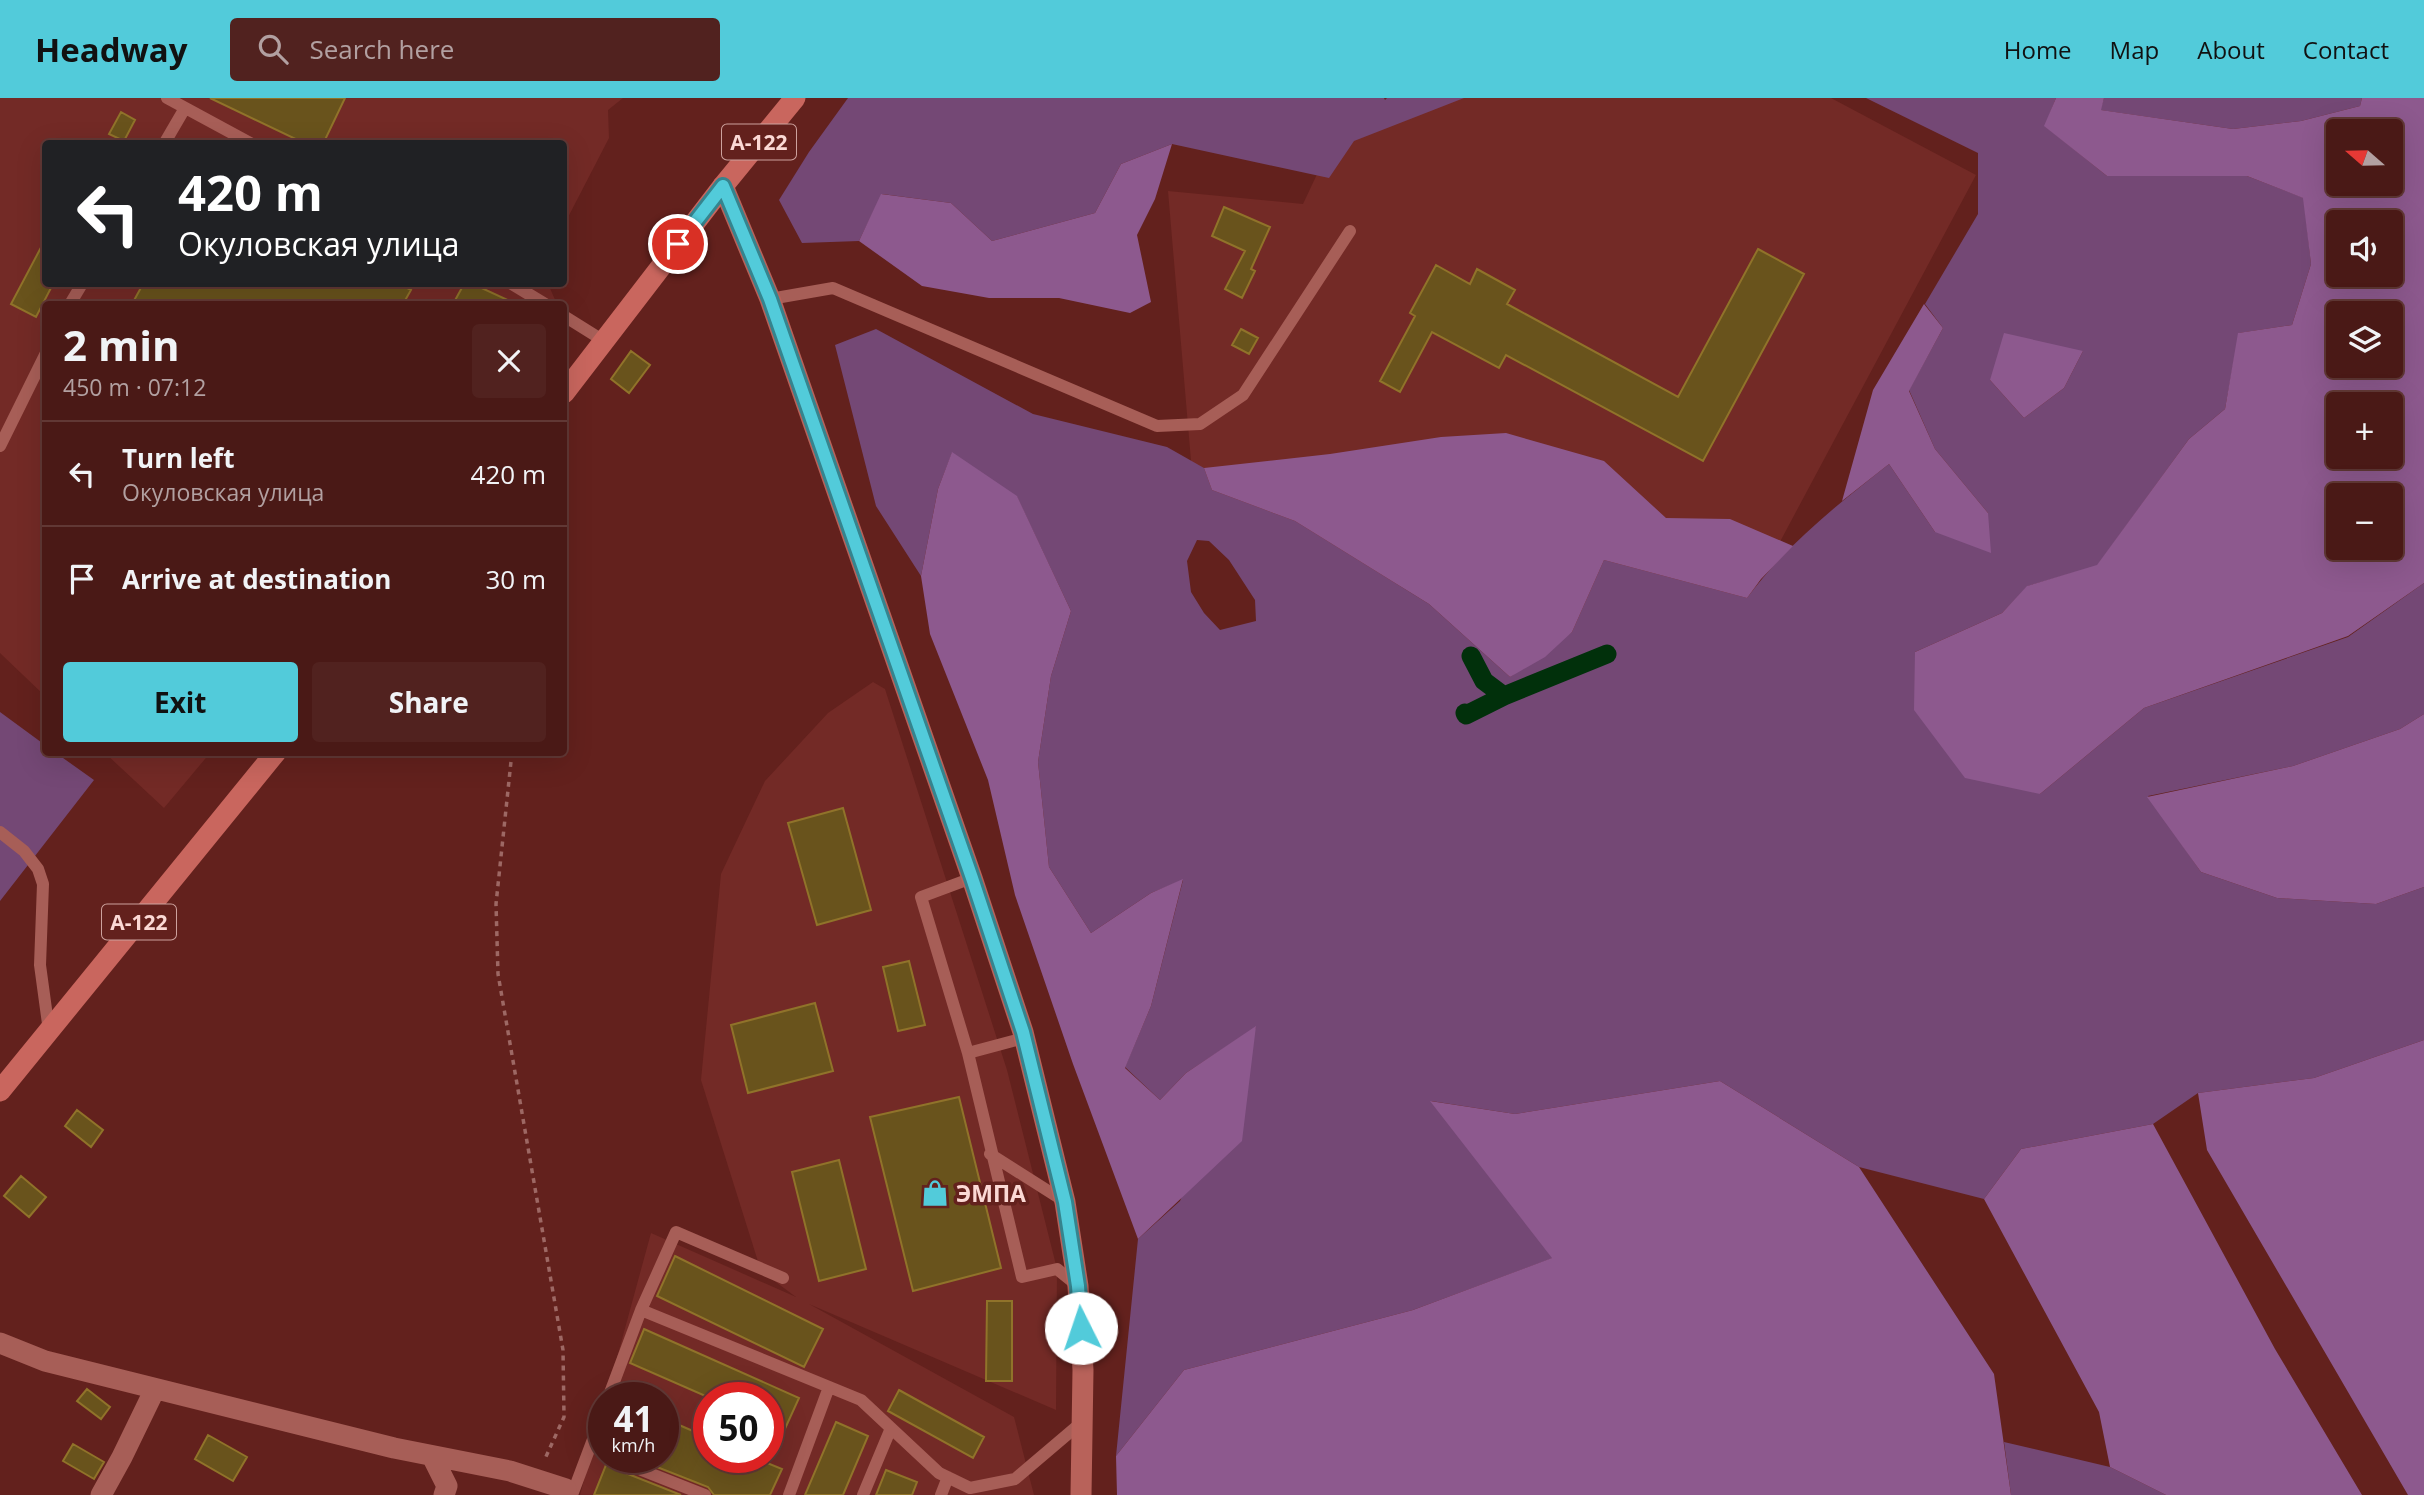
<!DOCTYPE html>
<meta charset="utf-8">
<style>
:root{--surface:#4a1916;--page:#51221f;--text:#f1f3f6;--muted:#b2a0a1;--line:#613835;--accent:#52cbda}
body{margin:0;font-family:"Open Sans",sans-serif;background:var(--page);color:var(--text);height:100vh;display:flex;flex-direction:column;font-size:26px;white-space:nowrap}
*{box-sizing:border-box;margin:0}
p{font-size:23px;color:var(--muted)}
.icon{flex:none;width:38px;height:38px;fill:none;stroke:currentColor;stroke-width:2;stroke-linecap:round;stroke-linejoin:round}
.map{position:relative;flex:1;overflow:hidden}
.details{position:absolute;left:42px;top:203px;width:525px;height:455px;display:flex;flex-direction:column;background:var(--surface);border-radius:7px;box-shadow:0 7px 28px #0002,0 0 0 2px var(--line)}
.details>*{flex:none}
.hud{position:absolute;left:42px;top:42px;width:525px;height:147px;border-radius:7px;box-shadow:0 7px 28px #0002,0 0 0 2px var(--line);background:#202124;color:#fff;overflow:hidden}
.needle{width:46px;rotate:290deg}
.buttons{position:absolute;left:2326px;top:21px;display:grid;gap:14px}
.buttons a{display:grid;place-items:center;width:77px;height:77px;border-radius:7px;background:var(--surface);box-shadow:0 7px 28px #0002,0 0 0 2px var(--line);font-size:35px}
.speed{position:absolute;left:588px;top:1284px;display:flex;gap:14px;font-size:35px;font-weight:700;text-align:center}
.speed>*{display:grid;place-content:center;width:91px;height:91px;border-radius:50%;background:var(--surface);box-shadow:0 7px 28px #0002,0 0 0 2px var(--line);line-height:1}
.speed small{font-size:18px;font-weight:400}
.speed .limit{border:10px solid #d22;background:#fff;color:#111}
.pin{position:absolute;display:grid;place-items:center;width:60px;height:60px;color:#fff;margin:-30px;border:4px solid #fff;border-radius:50%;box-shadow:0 2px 7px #0007}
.me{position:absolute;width:77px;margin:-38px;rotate:356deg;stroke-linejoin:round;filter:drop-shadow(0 0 5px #0008)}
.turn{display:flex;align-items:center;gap:24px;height:147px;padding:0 21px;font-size:32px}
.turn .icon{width:91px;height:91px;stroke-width:2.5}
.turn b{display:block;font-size:49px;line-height:60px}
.round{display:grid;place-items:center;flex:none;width:74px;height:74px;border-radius:7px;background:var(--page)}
.head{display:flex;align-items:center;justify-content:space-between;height:119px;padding:0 21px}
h1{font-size:42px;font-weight:700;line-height:52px}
.cta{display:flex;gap:14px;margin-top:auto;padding:14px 21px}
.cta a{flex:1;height:80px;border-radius:7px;background:var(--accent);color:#111;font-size:28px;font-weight:700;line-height:80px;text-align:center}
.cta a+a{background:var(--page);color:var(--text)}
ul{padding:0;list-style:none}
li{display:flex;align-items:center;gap:21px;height:105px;padding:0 21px;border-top:2px solid var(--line)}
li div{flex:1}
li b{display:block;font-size:26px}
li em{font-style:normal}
header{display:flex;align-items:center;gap:42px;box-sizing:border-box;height:98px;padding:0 35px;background:var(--accent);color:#111}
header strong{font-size:33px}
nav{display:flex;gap:38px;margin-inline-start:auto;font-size:24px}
.search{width:490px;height:63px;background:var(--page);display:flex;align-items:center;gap:18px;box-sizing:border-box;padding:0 24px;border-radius:7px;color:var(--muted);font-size:26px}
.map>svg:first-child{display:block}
.built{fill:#732a26;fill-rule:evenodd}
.green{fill:#744875;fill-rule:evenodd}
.forest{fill:#8d598e;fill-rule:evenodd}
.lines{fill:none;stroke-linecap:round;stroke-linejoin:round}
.canal{stroke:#01300b;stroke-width:19}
.building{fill:#69531c;stroke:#90732a;stroke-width:2}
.path{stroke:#9d6864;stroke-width:3.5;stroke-dasharray:5 5;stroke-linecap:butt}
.service{stroke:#a75e57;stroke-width:12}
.minor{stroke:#a75e57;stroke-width:21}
.secondary{stroke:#b8625a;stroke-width:21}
.primary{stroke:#c9665e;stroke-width:21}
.route-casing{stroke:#35848e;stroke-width:18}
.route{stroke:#52cbda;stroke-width:12}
.labels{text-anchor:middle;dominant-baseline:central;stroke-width:7;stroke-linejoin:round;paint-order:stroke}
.shield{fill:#63211d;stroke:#cda29e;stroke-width:2}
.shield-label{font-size:21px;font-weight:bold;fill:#fbd9d5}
.poi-label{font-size:23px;font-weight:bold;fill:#fbd9d5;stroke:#63211d;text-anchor:start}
</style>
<header>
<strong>Headway</strong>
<div class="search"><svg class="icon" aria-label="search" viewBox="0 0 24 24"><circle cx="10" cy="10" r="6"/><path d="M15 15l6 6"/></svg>Search here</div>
<nav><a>Home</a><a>Map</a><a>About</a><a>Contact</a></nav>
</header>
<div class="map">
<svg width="2424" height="1397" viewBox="0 0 2424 1397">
<rect width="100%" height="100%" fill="#63211d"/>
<path class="built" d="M0,0H623L608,12L609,40L564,127V46H46V186H548L557,206H46L45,598L0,555Z
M1404,0H1831L1976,77L1682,627L1193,386L1168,93L1303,106L1351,4L1393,19Z
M873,584L885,591L1007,972L1057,1171L1056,1312L809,1206L1014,1319L1034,1397H580L604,1309V1360H663V1300H606L651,1135L796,1199L761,1173L701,982L721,776L765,683L828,615ZM709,1300H768V1360H709Z
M105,655H210L164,710Z"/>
<path class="green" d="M848,0H1384L1385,2L1387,0H1464L1354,43L1329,80L1172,46L1121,66L1095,115L992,143L951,105L882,96L859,143L802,145L779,102L809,54Z
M1866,0H2056L2045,28L2107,78H2247L2304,100L2311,166L2292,227L2239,235L2225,311L2189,341L2097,468L2028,488L2002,515L1915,554L2040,696L2144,610L2348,539L2424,485V616L2400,631L2293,668L2148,698L2201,774L2277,800L2376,806L2424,789V942L2314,980L2198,995L2153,1026L2021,1051L1984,1101L1859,1069L1720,983L1515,1016L1431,1003L1553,1160L1413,1212L1184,1272L1116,1358L1138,1141L1180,1103L1256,929L1186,975L1160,1002L1125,969L1151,908L1183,782L1151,795L1091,835L1049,769L1038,664L1051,578L1071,513L1017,399L952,355L938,391L921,478L876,408L835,247L876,231L1033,316L1167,349L1204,370L1212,392L1295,423L1429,506L1510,579L1572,534L1604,462L1747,500C1785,448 1838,406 1889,366L1935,434L1988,415L1935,351L1909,292L1943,230L1925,206L1978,116V55ZM2083,253L2064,290L2024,320L1990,282ZM1197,442L1209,443L1229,462L1255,502L1256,523L1220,532L1204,515L1191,494L1187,463Z
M2104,0H2362L2360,8L2301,23L2233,31L2100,12Z
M0,614L45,647L46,654L56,655L94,682L0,803Z
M2004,1344L2110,1369L2166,1397H2011Z"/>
<path class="forest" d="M2056,0H2104L2101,12L2233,31L2301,23L2360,8L2362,0H2424V485L2348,538L2144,610L2040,696L1965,680L1914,612L1915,554L2002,515L2027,488L2097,467L2189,341L2225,311L2238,235L2292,227L2311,166L2303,100L2247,78H2107L2044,28ZM2338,33H2390V86H2338ZM2390,124V177H2338V124ZM2390,215V268H2338V215ZM2338,306H2390V359H2338ZM2338,397H2390V450H2338Z
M1172,46L1155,101L1137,137L1151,204L1130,215L1059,200H989L922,188L859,143L881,96L951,105L992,143L1095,115L1121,66Z
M1924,206L1943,230L1909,293L1935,351L1988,415L1991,455L1935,434L1889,366L1842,403L1873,292Z
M2004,235L2083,253L2064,290L2024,320L1990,282Z
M1506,335L1604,363L1666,420L1730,421L1793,448L1761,481L1747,500L1604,462L1572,534L1545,559L1510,579L1429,506L1295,423L1212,392L1204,370L1330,356L1441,339Z
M952,354L1017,398L1071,513L1051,578L1038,664L1049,769L1091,835L1151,795L1183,781L1151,908L1125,970L1160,1002L1186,975L1256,928L1242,1043L1138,1141L1073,966L1015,797L988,682L930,536L921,478L938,391Z
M2424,616V789L2376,806L2277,800L2201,774L2147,699L2293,668L2400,631Z
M2424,942V1397H2408L2207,1052L2198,995L2314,980Z
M1720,983L1859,1069L1994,1276L2011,1397H1117L1116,1358L1184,1272L1413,1212L1552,1160L1430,1003L1515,1016Z
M2153,1026L2275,1251L2362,1397H2166L2110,1369L2099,1314L1984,1101L2021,1051Z"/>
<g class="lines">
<path class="canal" d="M1471,558L1484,583L1504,598L1607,556
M1465,615L1466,617L1504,598"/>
</g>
<path class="building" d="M210,0H345L323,46H306Z
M121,14L135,22L124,43L109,36Z
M1224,109L1270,129L1251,171L1255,173L1242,200L1225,191L1245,153L1212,138Z
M46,140V186H53L36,219L11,206Z
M1758,151L1804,176L1703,363L1506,257L1499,270L1432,234L1400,294L1380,283L1415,218L1410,215L1436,167L1470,186L1477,171L1515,192L1507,206L1678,299Z
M143,186H400L411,192L403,206H132Z
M464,186H473L516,206H453Z
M1241,231L1258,240L1249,256L1232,247Z
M631,253L650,267L629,295L611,281Z
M843,710L871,812L817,827L788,725Z
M909,863L925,927L898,933L883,869Z
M815,905L833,973L748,995L731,927Z
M959,999L1001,1170L913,1193L870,1019Z
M77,1012L103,1032L91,1049L65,1028Z
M839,1062L866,1171L819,1183L792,1074Z
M21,1078L46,1099L29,1119L4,1098Z
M675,1158L823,1231L804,1269L657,1198Z
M987,1203H1012V1283H986Z
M644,1231L799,1300L784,1333L768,1326V1300H710L630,1265Z
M87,1291L110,1309L101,1321L77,1303Z
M899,1292L984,1339L973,1360L888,1313Z
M663,1320L709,1340V1360H755L782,1371L770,1397H714L708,1389L634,1360H663Z
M836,1324L868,1338L843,1397H805Z
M208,1337L247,1359L233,1383L195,1361Z
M73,1346L104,1364L94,1381L63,1363Z
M606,1367L608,1368L681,1397H594Z
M886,1372L917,1384L912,1397H876Z"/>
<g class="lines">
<path class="path" d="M512,654L496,806L498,876L563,1252L564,1319L544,1363"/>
<path class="service" d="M167,0L252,46
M164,46L185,10
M512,186L545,206
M770,201L833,190L1157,328L1200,326L1243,297L1350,133
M70,206L82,186
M564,218L604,243
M0,348L46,255
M0,734L24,753L38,771L43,786L40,867L49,933
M972,780L921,799L968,955L1024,940
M968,955L1022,1179L1057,1171L1078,1188
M990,1056L1064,1103
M641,1212L676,1134L783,1180
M608,1300L641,1212L861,1302L939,1375L970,1390L1015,1381L1082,1324
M611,1360L705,1397
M572,1397L604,1312
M789,1397L829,1289
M863,1397L891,1330
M941,1397L948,1379"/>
<path class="minor" d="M0,1245L45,1263L394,1350L510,1373L566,1391
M432,1358L447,1388L444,1397
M101,1397L122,1359L155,1291"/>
<path class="secondary" d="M723,88L770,201L972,780L1023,934L1065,1104L1078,1188L1083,1272L1081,1397"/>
<path class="primary" d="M564,295L723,88L795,0
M0,993L276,654"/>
</g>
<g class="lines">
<defs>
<path id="route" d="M678,146L723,88L770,201L972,780L1023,934L1065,1104L1078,1188L1081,1230"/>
</defs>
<use href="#route" class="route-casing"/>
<use href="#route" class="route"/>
</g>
<defs>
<symbol id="shop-bare" viewBox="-9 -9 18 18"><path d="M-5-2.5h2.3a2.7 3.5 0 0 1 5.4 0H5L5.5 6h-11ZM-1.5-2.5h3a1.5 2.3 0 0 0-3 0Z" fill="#52cbda" stroke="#63211d" stroke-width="2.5" paint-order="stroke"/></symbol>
</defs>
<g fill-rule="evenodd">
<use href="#shop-bare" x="916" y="1076" width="38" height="38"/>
</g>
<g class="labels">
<g class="shield">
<rect x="722" y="26.5" width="74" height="35" rx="5"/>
<rect x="102" y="806.5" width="74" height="35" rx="5"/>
</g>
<g class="shield-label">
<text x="759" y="44">А-122</text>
<text x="139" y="824">А-122</text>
</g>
<g class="poi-label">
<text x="956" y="1095">ЭМПА</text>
</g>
</g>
</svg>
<div class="buttons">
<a><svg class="needle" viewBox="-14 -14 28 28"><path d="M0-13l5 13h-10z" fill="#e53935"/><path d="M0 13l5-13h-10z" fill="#b2a0a1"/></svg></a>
<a><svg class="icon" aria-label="sound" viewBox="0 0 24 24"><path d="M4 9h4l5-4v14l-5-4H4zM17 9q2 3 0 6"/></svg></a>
<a><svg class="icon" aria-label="layers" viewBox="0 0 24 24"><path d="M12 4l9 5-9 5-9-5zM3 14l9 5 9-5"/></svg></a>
<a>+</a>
<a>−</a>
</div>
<div class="speed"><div>41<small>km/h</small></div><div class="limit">50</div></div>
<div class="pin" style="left:678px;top:146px;background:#d93025"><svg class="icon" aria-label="arrive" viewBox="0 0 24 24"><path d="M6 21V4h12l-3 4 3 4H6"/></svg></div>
<svg class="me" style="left:1081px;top:1230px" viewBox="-20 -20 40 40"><circle r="19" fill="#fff"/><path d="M0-13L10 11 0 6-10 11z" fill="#52cbda"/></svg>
<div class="hud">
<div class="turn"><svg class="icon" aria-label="left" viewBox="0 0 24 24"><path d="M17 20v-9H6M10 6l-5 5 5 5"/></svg><div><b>420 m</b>Окуловская улица</div></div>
</div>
<section class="details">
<div class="head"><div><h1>2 min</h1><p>450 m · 07:12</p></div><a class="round"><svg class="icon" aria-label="close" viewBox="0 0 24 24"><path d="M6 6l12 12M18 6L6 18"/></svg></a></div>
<ul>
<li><svg class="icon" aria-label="left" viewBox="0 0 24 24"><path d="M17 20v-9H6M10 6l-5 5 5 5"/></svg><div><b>Turn left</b><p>Окуловская улица</p></div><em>420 m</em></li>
<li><svg class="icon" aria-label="arrive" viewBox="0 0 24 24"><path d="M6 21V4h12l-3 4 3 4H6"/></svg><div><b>Arrive at destination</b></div><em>30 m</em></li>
</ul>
<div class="cta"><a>Exit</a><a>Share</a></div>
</section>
</div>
